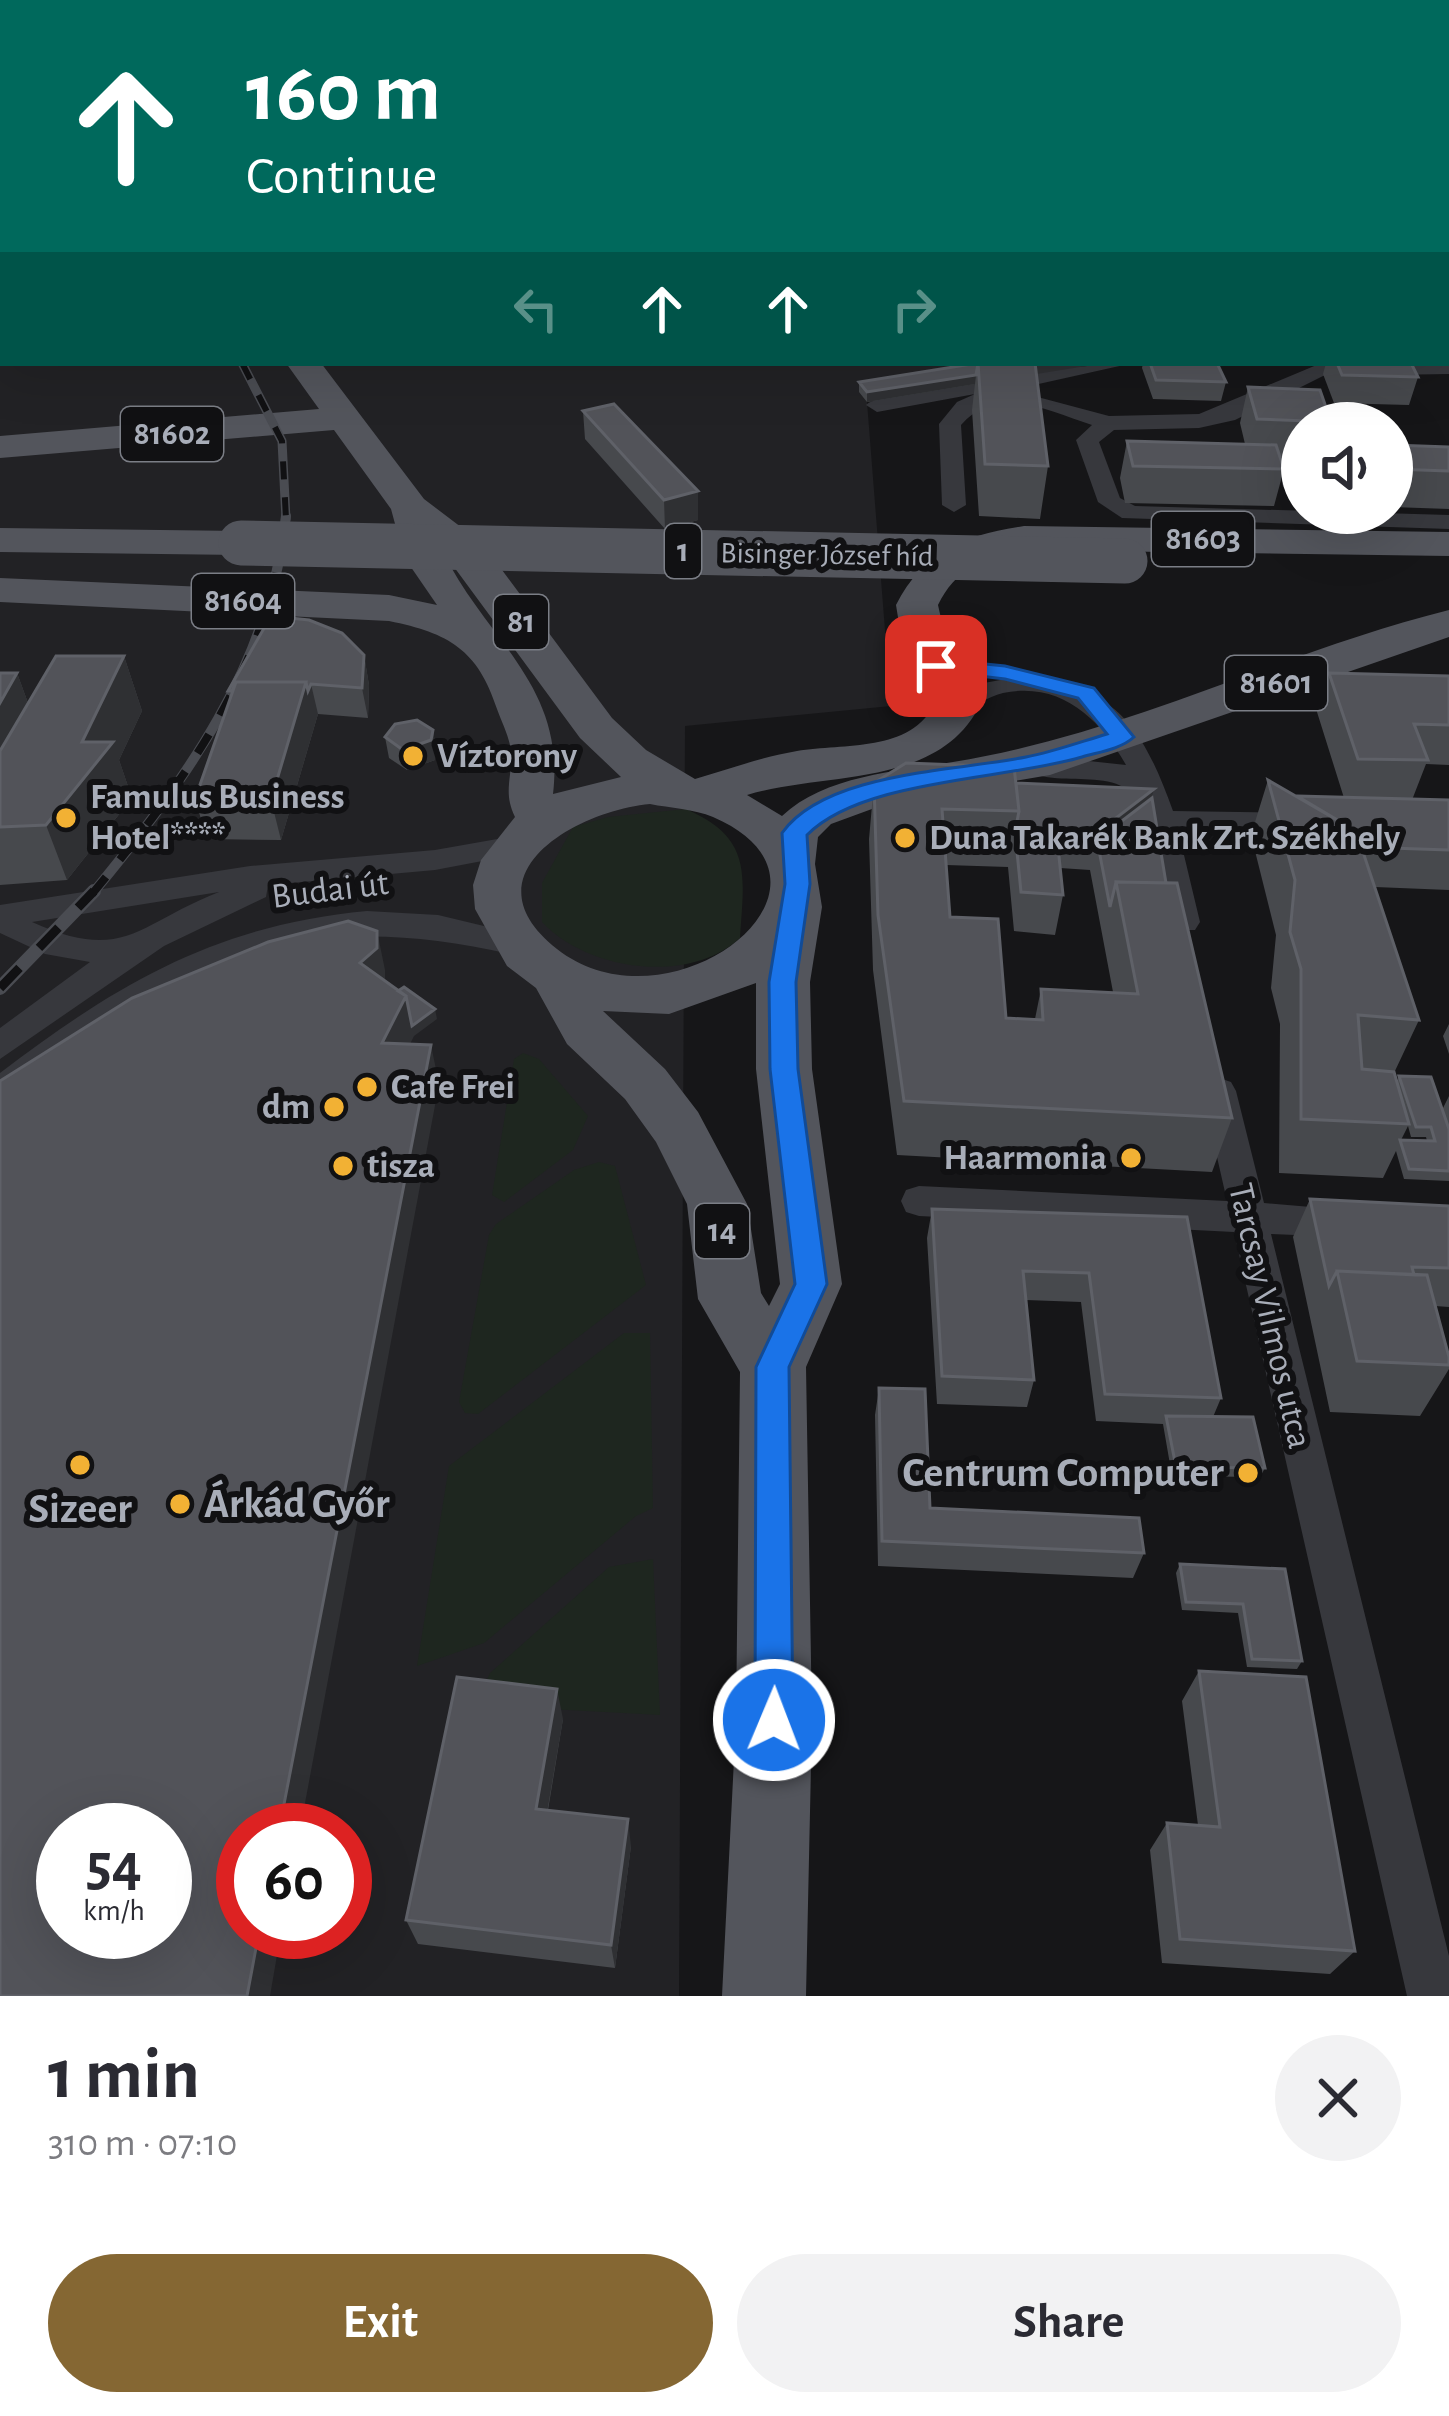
<!DOCTYPE html>
<meta charset="utf-8">
<style>
:root{--surface:#fff;--page:#f2f2f3;--text:#2b2b33;--muted:#7c7c81;--accent:#856733}
body{margin:0;font-family:"Alegreya Sans",sans-serif;background:var(--page);color:var(--text);height:100vh;display:flex;flex-direction:column;font-size:45px;white-space:nowrap}
*{box-sizing:border-box;margin:0}
p{font-size:39px;color:var(--muted)}
.icon{flex:none;width:66px;height:66px;fill:none;stroke:currentColor;stroke-width:2;stroke-linecap:round;stroke-linejoin:round}
.map{position:relative;height:1996px;overflow:hidden}
.sheet{display:flex;flex-direction:column;background:var(--surface);flex:1}
.sheet>*{flex:none}
.guide{position:absolute;left:0px;top:0px;width:1449px;height:366px;box-shadow:0 12px 48px #0002;background:#00695c;color:#fff;overflow:hidden}
.controls{position:absolute;left:1281px;top:402px;display:grid;gap:24px}
.controls a{display:grid;place-items:center;width:132px;height:132px;border-radius:50%;background:var(--surface);box-shadow:0 12px 48px #0002;font-size:60px}
.speed{position:absolute;left:36px;top:1803px;display:flex;gap:24px;font-size:60px;font-weight:700;text-align:center}
.speed>*{display:grid;place-content:center;width:156px;height:156px;border-radius:50%;background:var(--surface);box-shadow:0 12px 48px #0002;line-height:1}
.speed small{font-size:30px;font-weight:400}
.speed .limit{border:18px solid #d22;background:#fff;color:#111}
.pin{position:absolute;display:grid;place-items:center;width:102px;height:102px;color:#fff;margin:-51px;border-radius:24px;box-shadow:0 6px 18px #0006}
.me{position:absolute;width:132px;margin:-66px;rotate:1deg;stroke-linejoin:round;filter:drop-shadow(0 0 9px #0008)}
.turn{display:flex;align-items:center;gap:42px;height:252px;padding:0 48px;font-size:54px}
.turn .icon{width:156px;height:156px;stroke-width:2.5}
.turn b{display:block;font-size:84px;line-height:102px}
.lanes{display:flex;align-items:center;height:114px;padding:0 48px;background:#0003;justify-content:center;gap:60px;direction:ltr}
.lanes .off{opacity:.35}
.round{display:grid;place-items:center;flex:none;width:126px;height:126px;border-radius:63px;background:var(--page)}
.overview{display:flex;align-items:center;justify-content:space-between;height:204px;padding:0 48px}
h1{font-size:72px;font-weight:700;line-height:90px}
.action{display:flex;gap:24px;margin-top:auto;padding:24px 48px}
.action a{flex:1;height:138px;border-radius:72px;background:var(--accent);color:#fff;font-size:48px;font-weight:700;line-height:138px;text-align:center}
.action a+a{background:var(--page);color:var(--text)}
.map>svg:first-child{display:block}
.built{fill:#222225;fill-rule:evenodd}
.green{fill:#1e261f}
.lines{fill:none;stroke-linecap:round;stroke-linejoin:round}
.street{fill:#37383d;fill-rule:evenodd}
.secondary{fill:#45474d;fill-rule:evenodd}
.primary{fill:#53555c;fill-rule:evenodd}
.rail-far3-casing{stroke:#4a4c52;stroke-width:8}
.rail-far2-casing{stroke:#4a4c52;stroke-width:9}
.rail-far1-casing{stroke:#4a4c52;stroke-width:10}
.rail-casing{stroke:#4a4c52;stroke-width:14}
.rail-far3{stroke:#111113;stroke-width:4.5;stroke-dasharray:14;stroke-linecap:butt}
.rail-far2{stroke:#111113;stroke-width:6;stroke-dasharray:18;stroke-linecap:butt}
.rail-far1{stroke:#111113;stroke-width:8;stroke-dasharray:22;stroke-linecap:butt}
.rail{stroke:#111113;stroke-width:9;stroke-dasharray:28;stroke-linecap:butt}
.primary-bridge{stroke:#53555c;stroke-width:45}
.wall{fill:#47494d;fill-rule:evenodd}
.shaded-wall{fill:#2f3033}
.building{fill:#525359;stroke:#5f6168;stroke-width:3;fill-rule:evenodd}
.route{fill:#1a73e8;stroke:#114b97;stroke-width:3}
.poi-dot{fill:#f2b134;stroke:#111113;stroke-width:4.5}
.labels{text-anchor:middle;dominant-baseline:central;stroke-width:12;stroke-linejoin:round;paint-order:stroke}
.far-street-label{font-size:30px;fill:#a8adb8;stroke:#111113}
.shield{fill:#111113;stroke:#7b7e86;stroke-width:3}
.shield-label{font-size:33px;font-weight:bold;fill:#a8adb8}
.poi-label{font-size:36px;font-weight:bold;fill:#a8adb8;stroke:#111113;text-anchor:start}
.street-label{font-size:36px;fill:#a8adb8;stroke:#111113}
.near-poi-label{font-size:42px;font-weight:bold;fill:#a8adb8;stroke:#111113;text-anchor:end}
</style>
<div class="map">
<svg width="1449" height="1996" viewBox="0 0 1449 1996">
<rect width="100%" height="100%" fill="#161618"/>
<path class="built" d="M0,0H927L962,3H3V10Z
M0,77L3,363H1105L867,402L891,706L685,726L679,1996H0ZM63,1830H165V1932H63ZM243,1830H345V1932H243Z"/>
<path class="green" d="M686,809C753,838 744,875 740,938C689,985 588,971 542,922V883L573,827L608,817Z
M523,1053L539,1059L588,1116L573,1150L504,1202L492,1195L514,1059Z
M599,1162L615,1166L646,1285L478,1414L465,1413L459,1402L489,1235L496,1224L574,1170Z
M624,1333H650L653,1508L636,1516L484,1643L417,1666L449,1466Z
M653,1559L660,1715L476,1705L490,1673L609,1567Z"/>
<g class="lines">
<path class="street" d="M1447,306H1449V322L1446,321Z
M1449,362V374L1323,376L1235,420L1199,428L1114,430L1099,442L1120,498L1135,506L1449,515V529L1122,518L1098,502L1076,440L1092,425C1047,411 998,383 961,425L966,505L954,512L942,505L939,424L957,402L975,394L877,412L866,405C889,386 1093,363 1133,363L1011,390L1109,416L1199,414L1319,364Z
M1302,464V509L1294,507L1282,484L1294,466Z
M1028,675C1118,689 1143,728 1173,811L1297,813L1312,823L1297,833L1178,830L1200,922L1195,930H1173L1148,830L1130,820L1143,811C1125,757 1048,796 1019,764L1033,755L1126,765C1100,719 1061,681 1003,693C987,697 974,707 958,711L944,703L973,685Z
M514,836L525,839L529,846L525,853L435,870L268,885L266,897L164,946L0,1059V1028L90,962L45,954L0,933V905L250,866L435,850ZM219,892C137,924 125,964 32,922Z
M367,911L438,915L526,936L531,944L515,955C365,921 250,929 120,1020C87,1044 37,1094 0,1105V1073C118,983 217,925 367,911Z
M1219,1078L1231,1082L1236,1091L1264,1203L1358,1211L1364,1222L1358,1233L1345,1237L1271,1234L1449,1956V1996H1407L1234,1232L919,1216L906,1212L901,1201L906,1190L919,1186L1227,1201L1202,1091L1207,1082Z"/>
<path class="secondary" d="M1446,31H1449V45H1446Z"/>
<path class="primary" d="M0,11H3V27H0Z
M286,363H321L424,499L482,543L612,718L646,750L695,779C729,769 762,757 797,751C844,743 911,753 935,703L901,636L896,605C924,550 965,535 1024,526L1449,532V556L1024,550C985,556 956,568 938,605L945,636L981,703C940,789 826,771 747,795L782,816C824,776 897,771 953,762C1124,735 1281,652 1449,610V637L1050,775L891,802L831,824L818,837L815,864L822,907L810,982L812,1069L842,1284L806,1367L812,1720L806,1996H722L736,1720L740,1372L698,1299L687,1204L656,1142L625,1099L567,1044L536,988L507,966L475,909L473,885L481,860L515,817C503,792 512,780 511,754C511,740 502,723 497,709C478,650 449,633 389,621L0,602V578L389,595L437,605L404,557L391,509L334,430L0,458V436L319,409ZM443,552L580,738L621,777L553,794C566,685 486,640 443,552ZM650,804C670,808 694,809 713,817C869,885 670,1038 557,949C463,875 576,811 650,804ZM756,983V1069L780,1284L769,1306L761,1293L747,1204L698,1112L665,1069L603,1011L669,1014Z
M0,528L241,531L255,534L261,543L255,552L241,555L0,552Z"/>
<defs>
<path id="rail-far3" d="M301,0L314,3"/>
<path id="rail-far2" d="M242,363L282,441L286,519"/>
<path id="rail-far1" d="M92,894C186,780 270,666 286,516"/>
<path id="rail" d="M0,988L94,891"/>
</defs>
<use href="#rail-far3" class="rail-far3-casing"/>
<use href="#rail-far2" class="rail-far2-casing"/>
<use href="#rail-far1" class="rail-far1-casing"/>
<use href="#rail" class="rail-casing"/>
<use href="#rail-far3" class="rail-far3"/>
<use href="#rail-far2" class="rail-far2"/>
<use href="#rail-far1" class="rail-far1"/>
<use href="#rail" class="rail"/>
<path class="primary-bridge" d="M241,543L1125,561"/>
</g>
<path class="wall" d="M648,0H810L809,3H649Z
M1100,0H1160L1159,3H1099Z
M1316,0H1365L1364,3H1317Z
M978,363L1037,374L1048,466L1040,519L979,516L972,410L975,384L867,402L859,392V382Z
M1143,363H1217L1226,382L1221,401L1153,399L1142,368Z
M1326,363H1411L1418,377L1409,405L1334,403L1323,374Z
M1248,387L1331,423H1302V458L1280,457L1284,469L1274,506L1125,503L1120,478L1127,441L1245,444L1240,423Z
M583,411L698,491V520L665,529L585,439Z
M1392,445L1449,447V509L1392,507Z
M364,655L369,685L368,718L318,714L281,840L207,839L195,799L230,699L228,691Z
M124,656L142,711L119,760L132,798L67,880L0,885V673H17L28,703Z
M1329,673L1449,676V765L1426,764L1412,800H1449V890L1375,887L1419,1020L1394,1073L1397,1082L1399,1076L1442,1110L1449,1096V1181L1404,1179L1396,1151L1383,1178L1279,1173L1280,1024L1271,988L1276,935L1251,835L1268,780L1297,796L1344,798L1317,712ZM1408,1126L1411,1137H1426L1427,1141L1401,1140Z
M433,730L436,750L435,760L407,770L389,758L385,737Z
M874,783H1016L1152,798L1166,883L1232,1118L1212,1172L897,1155L873,970L869,839ZM946,865L1008,867L1014,931L1055,935L1063,895L1060,868L1090,870L1113,992L1041,989L1035,1019L1006,1018L950,917Z
M1449,1024V1054L1443,1036Z
M1310,1199L1449,1206V1307L1435,1306L1449,1357V1369L1420,1416L1330,1412L1293,1237Z
M932,1209L1187,1217L1221,1398L1213,1417L1265,1468L1260,1477L1172,1476L1163,1424L1096,1421L1081,1302L1026,1300L1034,1380L1027,1407L937,1404L927,1238Z
M879,1388L930,1508L1144,1553L1133,1578L878,1566L875,1415Z
M1180,1564L1285,1569L1302,1661L1297,1669L1247,1667L1238,1613L1182,1610L1176,1573Z
M1199,1671L1355,1951L1330,1974L1162,1963L1150,1850L1167,1823L1198,1825L1182,1701Z
M563,1719L548,1810L631,1846L615,1968L418,1944L406,1920Z"/>
<path class="shaded-wall" d="M685,0H704V3H682Z
M1449,254V271L1446,272V255Z
M1049,363H1105L980,383L979,374Z
M976,375L975,384L867,402V392Z
M698,491V520L665,529L664,500Z
M364,655L369,685L368,718L362,688Z
M124,656L142,711L119,760L132,798L67,880L46,825L82,742Z
M17,673L28,703L0,755V703Z
M306,682L311,684L318,714L281,840L271,800Z
M433,730L436,750L435,760L407,770L403,750Z
M1154,789L1144,828L1097,840L1099,831Z
M377,931L385,970V988L360,963Z
M406,996L435,1009L437,1019L414,1036L391,1083L382,1043Z
M431,1045L439,1084L300,1830H279Z
M557,1689L563,1719L543,1836L536,1809Z
M628,1819L631,1846L615,1968L611,1945Z
M259,1932H281L270,1996H247Z"/>
<path class="building" d="M714,0H806L802,3H736Z
M842,0H1002L1001,3H840Z
M1227,0H1270L1269,3Z
M1449,234V254L1446,255V235Z
M1446,320L1449,325V348H1446Z
M978,363H1035L1048,466L985,464Z
M978,363L976,375L867,392L859,382Z
M1150,363H1217L1226,382L1156,380Z
M1337,363H1411L1418,377L1342,375Z
M1248,387L1320,390L1331,422L1257,419Z
M614,404L698,491L664,500L583,411Z
M1127,441L1276,445L1284,469L1133,466Z
M1392,445L1449,447V471L1392,469Z
M271,616L309,620L342,633L364,655L362,688L311,684L308,691L306,682H236L232,691H228Z
M56,656H124L82,742H113L46,825L0,827V751Z
M0,673H17L0,703Z
M1329,673L1449,676V725L1414,724L1428,760L1358,759Z
M236,682H306L271,800L195,799Z
M417,720L433,730L431,740L403,750L385,737L395,724Z
M906,763L1014,767L1019,811L942,809L950,917L998,919L1006,1018L1043,1020L1041,989L1138,994L1116,882L1177,883L1232,1118L904,1101L878,915L874,783Z
M1268,780L1356,831L1419,1020L1358,1015L1362,1069L1394,1072L1409,1124L1301,1119V969L1290,932L1295,880Z
M1016,783L1154,789L1099,831L1056,828L1063,895L1021,892L1015,832L1019,811Z
M1297,796L1449,800V850L1361,847L1356,831Z
M1152,798L1166,883L1116,882L1110,907L1097,840Z
M348,921L377,931V948L360,963L406,996L382,1043L431,1045L279,1830H243V1932H259L247,1996H0V1081L132,998L268,942ZM63,1830H165V1932H63Z
M404,987L435,1009L412,1026L406,996L398,991Z
M1399,1076L1431,1077L1449,1129V1171L1409,1169L1400,1140L1435,1141L1431,1127H1416Z
M1310,1199L1449,1206V1268L1412,1267L1414,1275L1337,1271L1329,1286Z
M932,1209L1187,1217L1221,1398L1105,1394L1089,1273L1023,1271L1034,1380L942,1376Z
M1337,1271L1427,1275L1449,1357V1365L1357,1361Z
M879,1388L925,1389L930,1508L1139,1518L1144,1553L882,1541Z
M1166,1416L1253,1417L1265,1468L1176,1467Z
M1180,1564L1285,1569L1302,1661L1252,1659L1243,1604L1186,1602Z
M1199,1671L1306,1677L1355,1951L1180,1939L1167,1823L1220,1827Z
M457,1677L557,1689L536,1809L628,1819L611,1945L406,1920Z"/>
<path class="route" d="M936,659L1005,666L1094,688L1134,737C1121,749 1099,752 1082,757C1005,780 862,779 807,835L810,884L796,982L798,1069L827,1284L789,1367L793,1720L788,1733L774,1739L761,1733L755,1720L756,1367L795,1284L770,1069L769,982L785,884L782,833C825,772 957,771 1026,757C1053,752 1080,742 1107,734L1078,698L1005,679L928,670V661Z"/>
<g class="poi-dot">
<circle cx="413" cy="756" r="12"/>
<circle cx="66" cy="818" r="12"/>
<circle cx="905" cy="838" r="12"/>
<circle cx="367" cy="1087" r="12"/>
<circle cx="334" cy="1107" r="12"/>
<circle cx="1131" cy="1158" r="12"/>
<circle cx="343" cy="1166" r="12"/>
<circle cx="80" cy="1465" r="12"/>
<circle cx="1248" cy="1473" r="12"/>
<circle cx="180" cy="1504" r="12"/>
</g>
<g class="labels">
<g class="far-street-label">
<text transform="translate(827 555) rotate(1)">Bisinger József híd</text>
</g>
<g class="shield">
<rect x="121" y="407" width="102" height="54" rx="9"/>
<rect x="1152" y="512" width="102" height="54" rx="9"/>
<rect x="665" y="524" width="36" height="54" rx="9"/>
<rect x="192" y="574" width="102" height="54" rx="9"/>
<rect x="494" y="595" width="54" height="54" rx="9"/>
<rect x="1225" y="656" width="102" height="54" rx="9"/>
<rect x="695" y="1204" width="54" height="54" rx="9"/>
</g>
<g class="shield-label">
<text x="172" y="434">81602</text>
<text x="1203" y="539">81603</text>
<text x="683" y="551">1</text>
<text x="243" y="601">81604</text>
<text x="521" y="622">81</text>
<text x="1276" y="683">81601</text>
<text x="722" y="1231">14</text>
</g>
<g class="poi-label">
<text x="437" y="756">Víztorony</text>
<text x="90" y="797">Famulus Business<tspan x="90" dy="41">Hotel****</tspan></text>
<text x="929" y="838">Duna Takarék Bank Zrt. Székhely</text>
<text x="391" y="1087">Cafe Frei</text>
<text x="310" y="1107" text-anchor="end">dm</text>
<text x="1107" y="1158" text-anchor="end">Haarmonia</text>
<text x="367" y="1166">tisza</text>
</g>
<g class="street-label">
<text transform="translate(330 890) rotate(-7)">Budai út</text>
<text transform="translate(1270 1316) rotate(77)">Tarcsay Vilmos utca</text>
</g>
<g class="near-poi-label">
<text x="1224" y="1473">Centrum Computer</text>
<text x="204" y="1504" text-anchor="start">Árkád Győr</text>
<text x="80" y="1509" text-anchor="middle">Sizeer</text>
</g>
</g>
</svg>
<div class="controls">
<a><svg class="icon" aria-label="sound" viewBox="0 0 24 24"><path d="M4 9h4l5-4v14l-5-4H4zM17 9q2 3 0 6"/></svg></a>
</div>
<div class="speed"><div>54<small>km/h</small></div><div class="limit">60</div></div>
<div class="pin" style="left:936px;top:666px;background:#d93025"><svg class="icon" aria-label="arrive" viewBox="0 0 24 24"><path d="M6 21V4h12l-3 4 3 4H6"/></svg></div>
<svg class="me" style="left:774px;top:1720px" viewBox="-20 -20 40 40"><circle r="17" fill="#1a73e8" stroke="#fff" stroke-width="3"/><path d="M0-11L8 9 0 5-8 9z" fill="#fff"/></svg>
<div class="guide">
<div class="turn"><svg class="icon" aria-label="ahead" viewBox="0 0 24 24"><path d="M12 20V5M6 11l6-6 6 6"/></svg><div><b>160 m</b>Continue</div></div>
<div class="lanes"><svg class="icon off" aria-label="left" viewBox="0 0 24 24"><path d="M17 20v-9H6M10 6l-5 5 5 5"/></svg><svg class="icon" aria-label="ahead" viewBox="0 0 24 24"><path d="M12 20V5M6 11l6-6 6 6"/></svg><svg class="icon" aria-label="ahead" viewBox="0 0 24 24"><path d="M12 20V5M6 11l6-6 6 6"/></svg><svg class="icon off" aria-label="right" viewBox="0 0 24 24"><path d="M7 20v-9h11M14 6l5 5-5 5"/></svg></div>
</div>
</div>
<section class="sheet">
<div class="overview"><div><h1>1 min</h1><p>310 m · 07:10</p></div><a class="round"><svg class="icon" aria-label="close" viewBox="0 0 24 24"><path d="M6 6l12 12M18 6L6 18"/></svg></a></div>
<div class="action"><a>Exit</a><a>Share</a></div>
</section>
